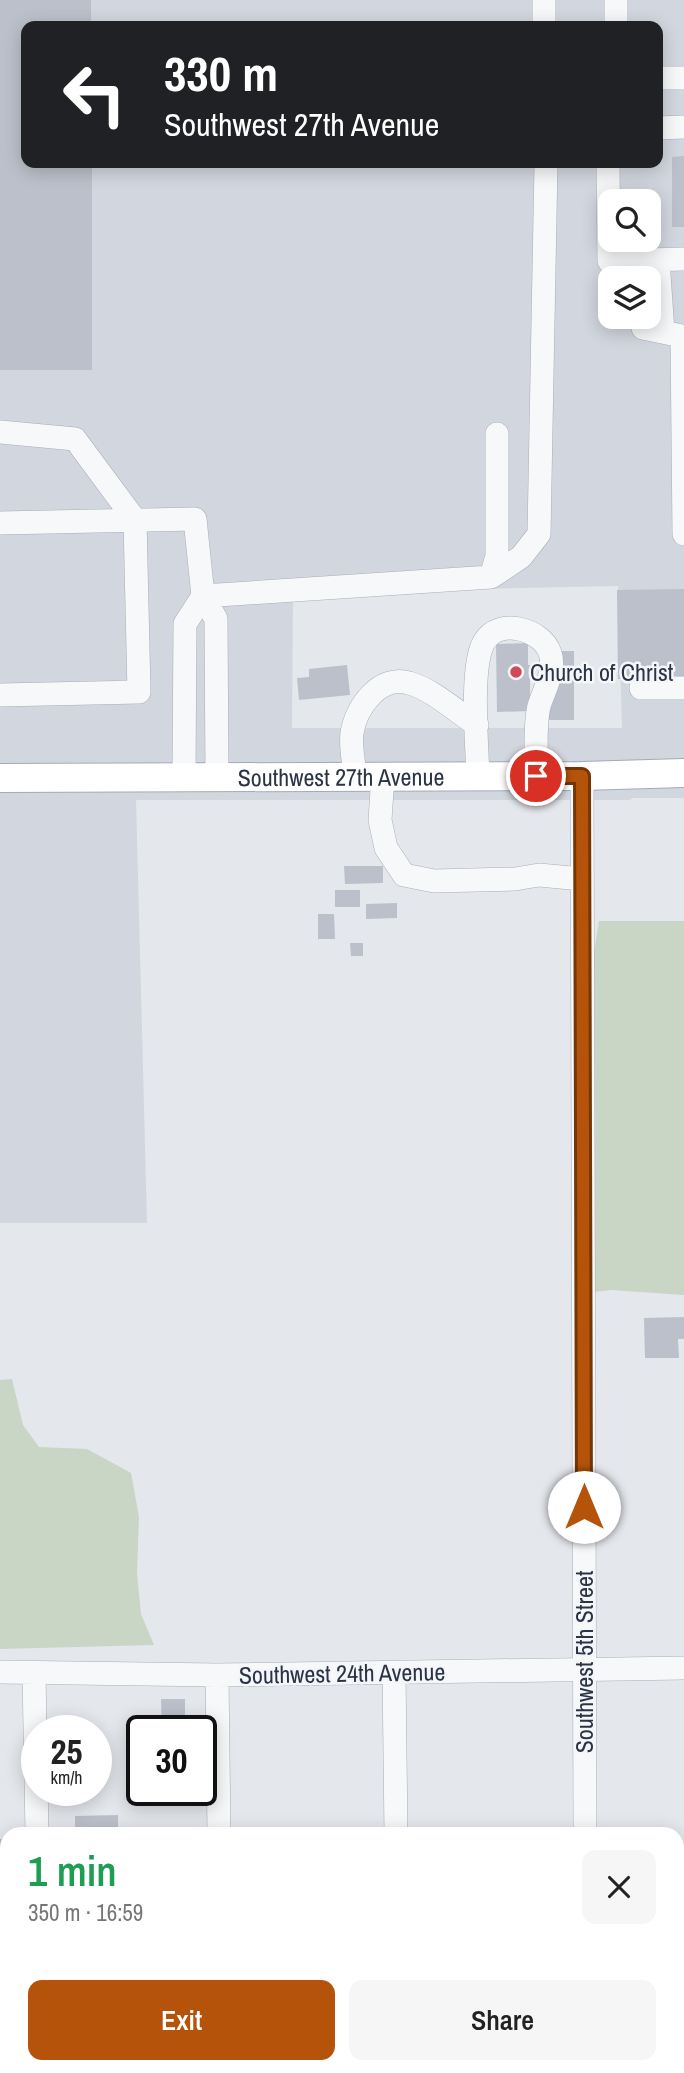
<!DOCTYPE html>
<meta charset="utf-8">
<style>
:root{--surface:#fff;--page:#f6f6f6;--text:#222;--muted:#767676;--accent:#b45309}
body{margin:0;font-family:"Archivo Narrow",sans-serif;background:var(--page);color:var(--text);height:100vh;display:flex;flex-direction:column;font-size:26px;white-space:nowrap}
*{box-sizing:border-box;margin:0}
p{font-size:23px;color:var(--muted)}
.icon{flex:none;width:38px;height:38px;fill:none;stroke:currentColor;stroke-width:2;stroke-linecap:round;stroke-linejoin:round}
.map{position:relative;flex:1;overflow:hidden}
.side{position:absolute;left:0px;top:1827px;width:684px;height:247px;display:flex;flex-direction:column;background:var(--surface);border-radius:21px 21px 0 0;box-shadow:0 4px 18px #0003}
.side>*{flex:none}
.banner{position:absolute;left:21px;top:21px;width:642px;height:147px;border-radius:14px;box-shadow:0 4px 18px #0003;background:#202124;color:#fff;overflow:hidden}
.tools{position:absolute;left:598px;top:189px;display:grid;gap:14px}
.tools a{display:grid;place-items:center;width:63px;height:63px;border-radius:14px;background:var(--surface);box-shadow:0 4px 18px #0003;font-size:35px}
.speed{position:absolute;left:21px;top:1715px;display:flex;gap:14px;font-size:35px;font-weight:700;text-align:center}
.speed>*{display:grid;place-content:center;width:91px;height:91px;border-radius:50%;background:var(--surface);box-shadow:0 4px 18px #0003;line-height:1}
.speed small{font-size:18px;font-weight:400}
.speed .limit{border:4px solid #111;border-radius:10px;background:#fff;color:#111}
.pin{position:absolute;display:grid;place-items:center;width:60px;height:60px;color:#fff;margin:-30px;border:4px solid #fff;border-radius:50%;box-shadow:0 2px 7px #0007}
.me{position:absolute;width:77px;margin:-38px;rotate:0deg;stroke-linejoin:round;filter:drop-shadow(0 0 5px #0008)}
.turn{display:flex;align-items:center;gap:24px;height:147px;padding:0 28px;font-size:32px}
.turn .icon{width:91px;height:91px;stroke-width:2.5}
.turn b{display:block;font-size:49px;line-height:60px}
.round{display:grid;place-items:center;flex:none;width:74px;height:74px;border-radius:14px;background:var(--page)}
.headline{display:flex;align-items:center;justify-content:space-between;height:119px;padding:0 28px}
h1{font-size:42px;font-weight:600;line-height:52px;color:#1e9e55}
.action{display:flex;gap:14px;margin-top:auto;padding:14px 28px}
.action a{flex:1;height:80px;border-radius:14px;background:var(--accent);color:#fff;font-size:28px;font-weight:600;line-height:80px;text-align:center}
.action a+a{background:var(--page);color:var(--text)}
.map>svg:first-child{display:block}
.built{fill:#d2d6de;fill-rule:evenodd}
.green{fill:#c9d6c5}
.building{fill:#bbc0ca}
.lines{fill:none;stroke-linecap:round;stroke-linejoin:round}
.minor-casing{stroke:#a9aeb7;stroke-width:24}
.major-casing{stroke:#a3abb8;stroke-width:30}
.minor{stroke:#f7f8fa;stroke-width:23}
.major{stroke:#fff;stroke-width:28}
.route-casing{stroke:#753606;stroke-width:18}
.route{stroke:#b45309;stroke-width:12}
.poi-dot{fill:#d1495b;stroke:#f4f6f9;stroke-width:2.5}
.labels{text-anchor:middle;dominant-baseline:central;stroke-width:5;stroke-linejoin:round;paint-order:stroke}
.poi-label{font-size:24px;fill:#2b3445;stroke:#f4f6f9;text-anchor:start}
.street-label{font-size:24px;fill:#2b3445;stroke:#f4f6f9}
</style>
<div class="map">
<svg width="684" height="2073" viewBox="0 0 684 2073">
<rect width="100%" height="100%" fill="#e4e7ec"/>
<path class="built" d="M0,0H684V765L0,770ZM26,26H658V163H26ZM611,201H649V240H611ZM611,278H649V317H611ZM618,586L622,728H292L293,593Z
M684,780V798H633L630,800H136L147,1223H0V785Z"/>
<path class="green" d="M599,921H684V1295L611,1290L585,1293V1008Z
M12,1379L23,1425L39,1447L87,1449L131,1473L139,1517L137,1573L141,1614L154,1645L0,1649V1380Z"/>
<path class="building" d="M0,0H91V26H26V163H92V370H0Z
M684,156V227H672V157Z
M684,589V678L618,679L617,590Z
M528,643V665H536V679H530V711L497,712L496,644Z
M539,651H574V720H540Z
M347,665L350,695L299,700L297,678L309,677V669Z
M344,866H383V883L345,884Z
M335,890H360V907H335Z
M397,903V918L366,919V904Z
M318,914H334L335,939H318Z
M350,943H363V956H351Z
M684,1317V1339H678L679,1358H645L644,1318Z
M161,1699H185V1731H162Z
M118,1815V1834H75V1816Z
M0,1839H6L7,1868H0Z
M0,1937H5V1981H0Z"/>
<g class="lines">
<defs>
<path id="minor" d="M544,0V26
M616,0V26
M658,78H684
M658,128L684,127
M608,163L609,261L684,259
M658,260L663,332
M643,328L677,335
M682,336L684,534
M0,432L75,439L135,520L139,692L0,695
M0,523L195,519L203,596L216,619L217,776
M491,577L497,556V434
M203,596L491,577L521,557L539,534L546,163
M641,688H684
M184,776L185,624L203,596
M355,776C354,762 350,746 352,733C356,707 380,674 409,683C432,689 457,712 477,725
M383,776L380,820L386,848L404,875L434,881L515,879L539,875L582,879
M478,776C477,746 470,666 484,642C499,617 542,629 550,653C556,670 544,690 539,706C534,727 537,754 536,776
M582,776L585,1834
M0,1672L217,1675L684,1668
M34,1673L37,1834
M394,1673L396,1834
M217,1675L219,1834
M40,2067V2073
M221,2067V2073
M397,2067V2073
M587,2067V2073"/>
<g id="major">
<path id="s1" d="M0,778L582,776L684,773"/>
</g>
</defs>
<use href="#minor" class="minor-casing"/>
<use href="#major" class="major-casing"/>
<use href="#minor" class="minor"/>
<use href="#major" class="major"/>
</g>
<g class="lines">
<defs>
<path id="route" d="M536,776H582L584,1507"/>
</defs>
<use href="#route" class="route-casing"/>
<use href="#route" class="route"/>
</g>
<circle class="poi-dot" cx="516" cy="672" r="7"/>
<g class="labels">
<g class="poi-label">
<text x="530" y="672">Church of Christ</text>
</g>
<g class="street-label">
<text stroke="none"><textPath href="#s1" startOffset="341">Southwest 27th Avenue</textPath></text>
<text transform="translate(584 1662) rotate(-90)">Southwest 5th Street</text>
<text transform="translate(342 1673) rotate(-1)">Southwest 24th Avenue</text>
</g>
</g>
</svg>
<div class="tools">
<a><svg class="icon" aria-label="search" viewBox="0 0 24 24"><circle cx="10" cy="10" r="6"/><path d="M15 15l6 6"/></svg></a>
<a><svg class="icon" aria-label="layers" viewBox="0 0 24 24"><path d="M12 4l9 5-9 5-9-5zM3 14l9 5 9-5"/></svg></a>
</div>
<div class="speed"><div>25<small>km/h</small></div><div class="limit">30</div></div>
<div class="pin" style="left:536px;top:776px;background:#d93025"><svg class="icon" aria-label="arrive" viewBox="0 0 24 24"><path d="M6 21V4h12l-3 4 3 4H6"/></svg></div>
<svg class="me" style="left:584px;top:1507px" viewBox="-20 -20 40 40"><circle r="19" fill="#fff"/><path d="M0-13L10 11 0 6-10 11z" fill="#b45309"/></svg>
<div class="banner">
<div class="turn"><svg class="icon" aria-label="left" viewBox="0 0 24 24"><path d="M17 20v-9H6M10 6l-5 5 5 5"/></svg><div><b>330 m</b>Southwest 27th Avenue</div></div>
</div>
<section class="side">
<div class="headline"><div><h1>1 min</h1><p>350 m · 16:59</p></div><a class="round"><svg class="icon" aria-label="close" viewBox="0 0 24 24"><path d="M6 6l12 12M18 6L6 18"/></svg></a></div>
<div class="action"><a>Exit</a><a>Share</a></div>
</section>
</div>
